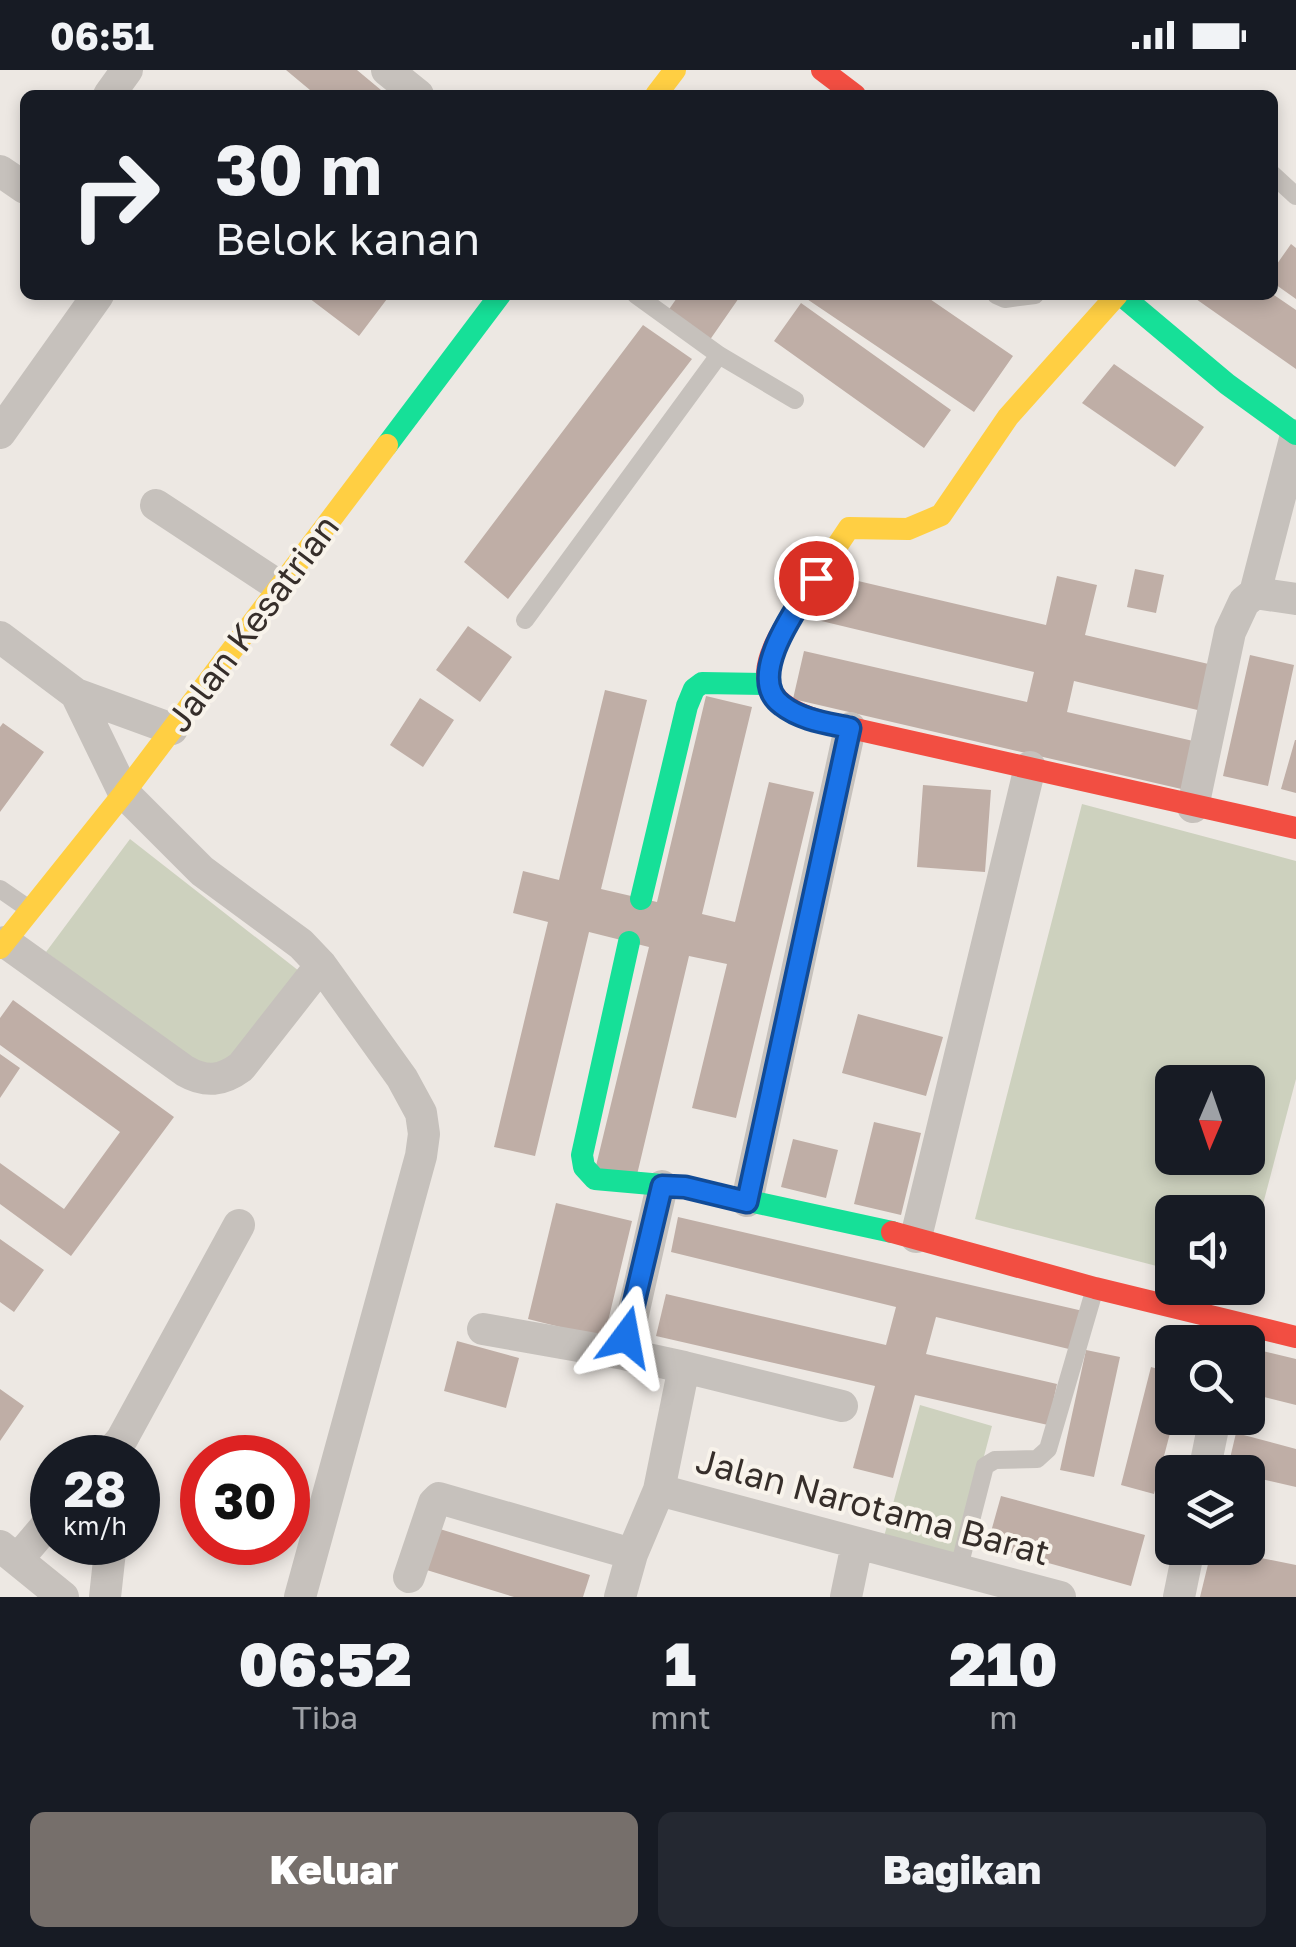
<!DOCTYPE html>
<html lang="id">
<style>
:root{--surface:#171b24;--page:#242831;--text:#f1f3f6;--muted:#9ea1a6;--accent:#766f6b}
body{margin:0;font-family:"Golos Text",sans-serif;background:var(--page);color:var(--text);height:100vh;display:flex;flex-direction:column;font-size:38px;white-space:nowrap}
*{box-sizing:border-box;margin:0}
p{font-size:32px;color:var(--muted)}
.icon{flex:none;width:55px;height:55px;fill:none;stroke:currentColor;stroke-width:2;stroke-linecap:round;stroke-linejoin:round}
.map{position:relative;height:1527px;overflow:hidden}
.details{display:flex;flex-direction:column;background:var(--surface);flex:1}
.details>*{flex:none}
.hud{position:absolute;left:20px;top:20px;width:1258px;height:210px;border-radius:15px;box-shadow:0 5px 15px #0003;background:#171b24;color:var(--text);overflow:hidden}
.needle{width:65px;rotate:182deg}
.buttons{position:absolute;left:1155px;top:995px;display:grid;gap:20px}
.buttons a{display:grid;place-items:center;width:110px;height:110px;border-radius:15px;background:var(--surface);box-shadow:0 5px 15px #0003;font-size:50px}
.speed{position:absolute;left:30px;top:1365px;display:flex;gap:20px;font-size:50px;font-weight:700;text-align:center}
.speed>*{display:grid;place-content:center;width:130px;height:130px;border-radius:50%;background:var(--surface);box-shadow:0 5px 15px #0003;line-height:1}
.speed small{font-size:25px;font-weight:400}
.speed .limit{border:15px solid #d22;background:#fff;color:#111}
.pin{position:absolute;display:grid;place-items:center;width:85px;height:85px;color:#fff;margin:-42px;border:5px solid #fff;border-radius:50%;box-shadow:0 2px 10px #0007}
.me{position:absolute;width:110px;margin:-55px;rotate:13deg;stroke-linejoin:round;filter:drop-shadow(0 0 8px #0008)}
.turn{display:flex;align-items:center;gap:35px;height:210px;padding:0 30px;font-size:45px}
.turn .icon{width:130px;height:130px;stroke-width:2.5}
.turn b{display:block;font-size:70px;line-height:85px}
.eta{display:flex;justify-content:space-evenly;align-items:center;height:170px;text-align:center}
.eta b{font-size:60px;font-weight:800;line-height:70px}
.primary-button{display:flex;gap:20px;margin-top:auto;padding:20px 30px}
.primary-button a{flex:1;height:115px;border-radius:15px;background:var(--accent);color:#fff;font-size:40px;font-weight:800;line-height:115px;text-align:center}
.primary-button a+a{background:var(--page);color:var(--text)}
.status{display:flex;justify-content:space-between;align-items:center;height:70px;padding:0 50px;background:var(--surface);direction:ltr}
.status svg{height:28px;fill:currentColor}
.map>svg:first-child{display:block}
.green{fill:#cdd1be;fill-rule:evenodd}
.building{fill:#bfaea6}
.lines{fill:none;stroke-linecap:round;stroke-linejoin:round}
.lane{stroke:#c6c1bc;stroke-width:18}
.street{stroke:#c6c1bc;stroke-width:32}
.fast{stroke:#16e098;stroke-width:22}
.slow{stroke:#ffcf43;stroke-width:22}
.jam{stroke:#f24e42;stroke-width:22}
.route-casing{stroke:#114b97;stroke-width:25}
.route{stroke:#1a73e8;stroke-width:18}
.labels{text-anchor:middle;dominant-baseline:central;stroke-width:8;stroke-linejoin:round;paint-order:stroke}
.street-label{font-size:35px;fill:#362e2a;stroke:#f8f3eb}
</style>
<div class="status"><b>06:51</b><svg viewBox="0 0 49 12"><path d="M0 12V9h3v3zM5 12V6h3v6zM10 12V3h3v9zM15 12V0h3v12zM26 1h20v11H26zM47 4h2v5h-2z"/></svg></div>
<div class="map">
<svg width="1296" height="1527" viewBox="0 0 1296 1527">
<rect width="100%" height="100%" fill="#ede8e3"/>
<path class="green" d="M1082,734L1296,791V1009L1248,1191V1142H1172V1200L975,1149ZM1172,1012H1248V1088H1172Z
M130,769L299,901L214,1007L46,882Z
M920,1335L992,1356L956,1492L882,1474Z"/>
<path class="building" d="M286,0H357L387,25H316Z
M1291,174L1296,178V229L1272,212V201Z
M305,225H390L359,266Z
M679,225H741L707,274L665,245Z
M801,225H924L1013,286L974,342Z
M1198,225H1274L1296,240V299L1196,229Z
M801,233L951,340L924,378L774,271Z
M643,255L692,289L508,529L464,492Z
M1114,294L1204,357L1175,397L1082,333Z
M1135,499L1164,505L1156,543L1127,537Z
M824,503L1046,555L1057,506L1097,515L1085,565L1217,596L1206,642L1074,611L1067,642L1202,673L1190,721L793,629L804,581L1027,632L1034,602L813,549Z
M468,556L512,587L480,632L436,600Z
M1250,585L1294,595L1268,716L1223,706Z
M605,620L647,630L601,819L657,832L706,626L752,637L702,844L735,852L769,712L814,722L736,1048L692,1038L727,894L689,886L636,1109L595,1100L649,877L589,862L535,1086L494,1077L548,852L513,843L523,801L559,810Z
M420,628L454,650L423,697L390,675Z
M3,653L44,682L0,742V657Z
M1295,670H1296V723L1281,719Z
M923,715L991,720L985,802L917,797Z
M13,930L174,1047L71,1186L0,1134V1093L64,1139L120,1062L0,975V948Z
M858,944L943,967L926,1026L842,1003Z
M0,984L20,998L0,1028Z
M874,1052L921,1063L901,1145L854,1134Z
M793,1069L838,1080L826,1128L781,1117Z
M556,1133L632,1151L604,1268L528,1249Z
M678,1147L1083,1241L1073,1280L936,1247L926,1284L1057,1314L1048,1355L915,1325L893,1408L853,1398L875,1316L656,1266L666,1224L886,1275L896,1237L671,1182Z
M0,1169L44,1200L14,1242L0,1232Z
M457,1271L519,1288L506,1338L444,1321Z
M1254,1279L1296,1289V1335L1248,1323V1304Z
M1086,1280L1120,1287L1094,1407L1060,1400Z
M1151,1297L1172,1303L1174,1348L1154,1424L1121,1415Z
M0,1319L24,1336L0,1371Z
M1236,1363L1296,1379V1417L1248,1406V1402L1227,1401Z
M1001,1426L1145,1465L1131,1516L987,1476Z
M430,1456L590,1505L583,1527H514L417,1497Z
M1212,1478L1296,1495V1527H1200Z"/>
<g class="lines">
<path class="lane" d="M1272,104L1296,126
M636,225L719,285L795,330
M996,225L1005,229L1035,225
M525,550L719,285
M0,819L29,839
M958,1501L985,1396L995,1390L1037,1389L1048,1379L1095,1218"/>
<path class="street" d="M387,0L418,25
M109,25L127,0
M0,101L25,118
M0,363L98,225
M156,435L279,516
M1255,523L1296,365
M0,567L76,624L172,659
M76,624L124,723L202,801L301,874L321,895L402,1008L421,1043L424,1064L421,1086L300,1527
M1193,737L1230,562L1244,532L1255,523L1296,529
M5,872L185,1001C206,1013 222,1011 241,997L321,895
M747,1131L850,658
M916,1167L1030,697
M483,1259L624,1284
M684,1297L842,1336
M106,1388L122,1369L239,1155
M1204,1402L1215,1348
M659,1420L684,1297L624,1284L662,1116
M0,1476L63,1527
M18,1489L52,1449
M409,1507L434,1433L439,1428L632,1484
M105,1527L111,1472
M620,1527L632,1484L659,1420L1060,1527
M846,1527L857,1474
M1179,1527L1189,1478"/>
<path class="fast" d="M1121,225L1227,314L1296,364
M387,375L500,225
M641,829L687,636L694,619L702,613L768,614
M629,872L582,1085L584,1097L595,1109L685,1117L892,1162"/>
<path class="slow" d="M656,25L675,0
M805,524L849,458L908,459L941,445L1008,347L1117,225
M0,878L124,723L387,375"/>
<path class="jam" d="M822,0L855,25
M805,524C768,582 735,627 824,652L1296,758
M892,1162L1095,1218L1296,1267"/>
</g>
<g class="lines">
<defs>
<path id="route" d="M626,1267L662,1116L685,1117L747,1132L850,658C827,653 801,650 782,635C744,608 798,536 816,508"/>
</defs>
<use href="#route" class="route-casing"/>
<use href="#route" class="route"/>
</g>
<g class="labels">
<g class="street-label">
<text transform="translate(252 553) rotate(-53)">Jalan Kesatrian</text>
<text transform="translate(873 1436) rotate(15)">Jalan Narotama Barat</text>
</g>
</g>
</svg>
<div class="buttons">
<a><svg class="needle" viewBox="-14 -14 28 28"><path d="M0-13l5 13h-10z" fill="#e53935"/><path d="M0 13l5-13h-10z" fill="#9ea1a6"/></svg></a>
<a><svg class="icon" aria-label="sound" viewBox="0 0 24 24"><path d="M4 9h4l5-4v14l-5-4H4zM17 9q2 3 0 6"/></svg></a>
<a><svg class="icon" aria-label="search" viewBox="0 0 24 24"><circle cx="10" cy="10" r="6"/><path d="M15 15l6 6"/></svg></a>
<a><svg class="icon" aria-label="layers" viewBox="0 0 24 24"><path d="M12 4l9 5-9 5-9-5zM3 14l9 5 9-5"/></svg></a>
</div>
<div class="speed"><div>28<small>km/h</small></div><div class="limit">30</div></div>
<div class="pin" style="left:816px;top:508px;background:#d93025"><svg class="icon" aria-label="arrive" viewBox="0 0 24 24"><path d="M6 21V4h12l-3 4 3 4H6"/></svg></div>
<svg class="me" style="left:626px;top:1267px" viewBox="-20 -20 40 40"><path d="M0-17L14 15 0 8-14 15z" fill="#1a73e8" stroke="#fff" stroke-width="4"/></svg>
<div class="hud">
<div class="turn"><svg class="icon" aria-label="right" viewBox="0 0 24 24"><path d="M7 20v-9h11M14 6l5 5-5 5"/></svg><div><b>30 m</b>Belok kanan</div></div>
</div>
</div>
<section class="details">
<div class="eta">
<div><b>06:52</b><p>Tiba</p></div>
<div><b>1</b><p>mnt</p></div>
<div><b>210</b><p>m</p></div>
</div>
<div class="primary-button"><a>Keluar</a><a>Bagikan</a></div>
</section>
